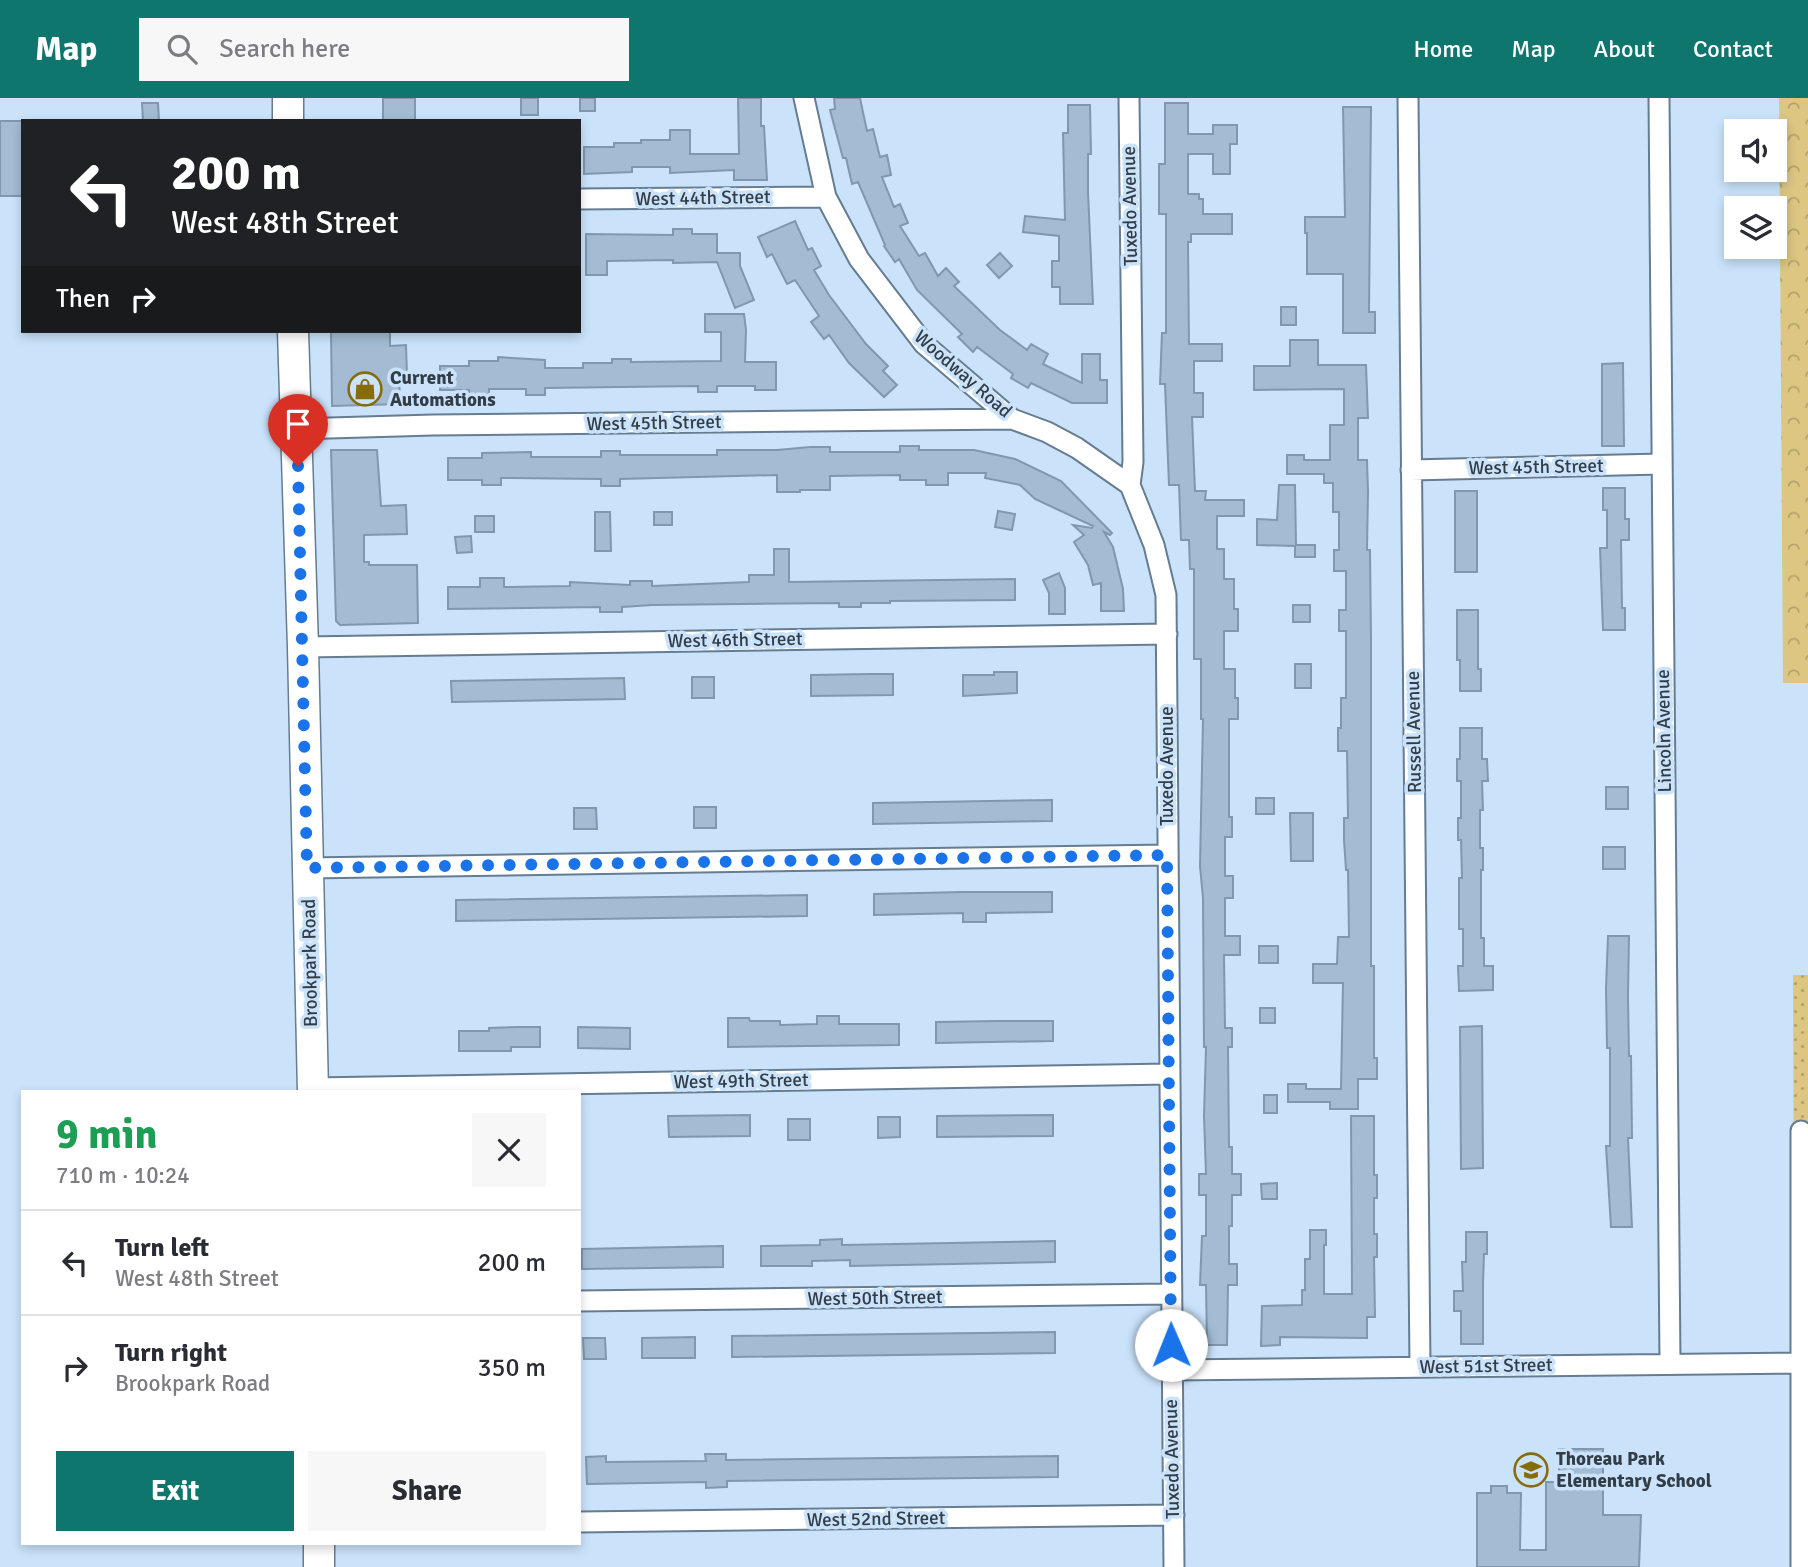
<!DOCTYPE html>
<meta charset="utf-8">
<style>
:root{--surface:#fff;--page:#f7f7f7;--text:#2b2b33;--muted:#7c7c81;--line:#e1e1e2;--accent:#0f766e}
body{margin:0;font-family:Signika,sans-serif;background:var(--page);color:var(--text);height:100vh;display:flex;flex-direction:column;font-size:26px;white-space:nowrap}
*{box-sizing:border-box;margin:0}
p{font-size:23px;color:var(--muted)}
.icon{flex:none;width:38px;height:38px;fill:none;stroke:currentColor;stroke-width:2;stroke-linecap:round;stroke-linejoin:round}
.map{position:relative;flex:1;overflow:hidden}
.drawer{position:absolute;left:21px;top:992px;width:560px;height:455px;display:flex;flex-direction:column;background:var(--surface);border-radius:0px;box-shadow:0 4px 10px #0003}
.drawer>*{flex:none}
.hud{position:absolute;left:21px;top:21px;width:560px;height:214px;border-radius:0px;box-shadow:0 4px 10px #0003;background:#202124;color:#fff;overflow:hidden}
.tools{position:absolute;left:1724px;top:21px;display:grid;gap:14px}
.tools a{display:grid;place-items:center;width:63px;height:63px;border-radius:0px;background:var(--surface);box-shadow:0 4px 10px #0003;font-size:35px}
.pin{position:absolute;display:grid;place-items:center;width:60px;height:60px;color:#fff;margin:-72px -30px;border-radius:50% 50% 50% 0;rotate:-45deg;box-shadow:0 0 7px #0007}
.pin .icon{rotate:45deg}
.me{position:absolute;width:77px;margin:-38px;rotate:359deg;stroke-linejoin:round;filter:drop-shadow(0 0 5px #0008)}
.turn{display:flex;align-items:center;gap:24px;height:147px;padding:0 35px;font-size:32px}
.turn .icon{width:91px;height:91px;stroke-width:2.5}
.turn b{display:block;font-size:49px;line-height:60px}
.then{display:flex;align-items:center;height:66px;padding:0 35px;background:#0003;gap:14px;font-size:26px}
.round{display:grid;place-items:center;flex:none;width:74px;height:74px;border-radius:0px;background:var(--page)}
.headline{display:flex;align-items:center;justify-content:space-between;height:119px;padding:0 35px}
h1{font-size:42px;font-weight:800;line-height:52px;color:#1e9e55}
.action{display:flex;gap:14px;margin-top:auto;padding:14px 35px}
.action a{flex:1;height:80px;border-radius:0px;background:var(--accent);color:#fff;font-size:28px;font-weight:800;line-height:80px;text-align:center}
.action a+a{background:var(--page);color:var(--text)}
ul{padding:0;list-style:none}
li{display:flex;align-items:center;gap:21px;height:105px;padding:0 35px;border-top:2px solid var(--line)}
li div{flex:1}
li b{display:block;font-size:26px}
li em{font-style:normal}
header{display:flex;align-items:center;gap:42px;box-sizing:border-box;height:98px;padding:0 35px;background:var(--accent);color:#fff}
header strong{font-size:33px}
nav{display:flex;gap:38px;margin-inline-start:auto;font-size:24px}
.search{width:490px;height:63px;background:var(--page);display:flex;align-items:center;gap:18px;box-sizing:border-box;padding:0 24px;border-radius:0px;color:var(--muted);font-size:26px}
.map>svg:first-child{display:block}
.grass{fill:url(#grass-dots)}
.forest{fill:url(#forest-crowns)}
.building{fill:#a3bcd3;stroke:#8097ad;stroke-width:2}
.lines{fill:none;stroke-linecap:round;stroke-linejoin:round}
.minor-casing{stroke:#657c91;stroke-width:23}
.primary-casing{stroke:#657c91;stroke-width:33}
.minor{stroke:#fff;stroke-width:19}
.primary{stroke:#fff;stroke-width:30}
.route{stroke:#1a73e8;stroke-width:12;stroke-dasharray:0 21.6}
.labels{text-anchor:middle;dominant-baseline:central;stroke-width:7;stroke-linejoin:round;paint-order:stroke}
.street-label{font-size:19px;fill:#333d47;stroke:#cae3fb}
.poi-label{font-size:19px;font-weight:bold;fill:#333d47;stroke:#cae3fb;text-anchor:start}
</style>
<header>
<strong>Map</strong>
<div class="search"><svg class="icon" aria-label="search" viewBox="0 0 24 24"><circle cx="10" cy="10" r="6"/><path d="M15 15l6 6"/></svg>Search here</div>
<nav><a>Home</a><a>Map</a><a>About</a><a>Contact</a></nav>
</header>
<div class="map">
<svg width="1808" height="1469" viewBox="0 0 1808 1469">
<defs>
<pattern id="grass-dots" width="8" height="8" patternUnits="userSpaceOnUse" patternTransform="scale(1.75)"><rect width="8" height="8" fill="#dcc682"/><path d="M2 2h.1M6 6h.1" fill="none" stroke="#b3a26c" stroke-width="1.8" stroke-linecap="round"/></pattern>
<pattern id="forest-crowns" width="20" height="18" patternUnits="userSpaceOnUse" patternTransform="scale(1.75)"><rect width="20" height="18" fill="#dcc682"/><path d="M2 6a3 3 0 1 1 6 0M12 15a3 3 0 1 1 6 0" fill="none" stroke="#b3a26c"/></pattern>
</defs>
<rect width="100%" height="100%" fill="#cae3fb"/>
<path class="grass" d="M1793,877H1808V1162H1794Z"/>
<path class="forest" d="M1779,0H1808V585H1783Z"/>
<path class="building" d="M383,0H415V23H383Z
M521,0H538V17H521Z
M580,0H595V13H580Z
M738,0H761V28H764L767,82H734V72L670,75V69H632V74L584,76V49H614V45H641V42H670V32H690V56H739Z
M834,0H860L867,33L873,31L880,59L887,57L891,77L882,79L894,109L900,106L908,125L900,128L919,158L925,155L938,178L946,170L959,184L954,188L1000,232L1027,252L1031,246L1048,256L1043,266L1082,285V256H1100V282H1107V305H1072L1031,285L1028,290L1011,280L1013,276L977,249L973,254L958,239L962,236L917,192L899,161L895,164L884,148L885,147L858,84L852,86L846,60H843L830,12L835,11Z
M142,5H158L159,23H143Z
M1165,5H1188V36H1213V27H1237V46H1230V76H1213V56H1188V96H1199V101H1203V116H1232V136H1191V144H1188L1189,246H1222V263H1194V295H1203V319H1192L1195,393H1206L1205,402H1244V418H1217V451H1224V481H1234V511H1238V533H1224V571H1235V600H1238V621H1229V719H1232V739H1225V778H1233V800H1225V838H1240V857H1224L1225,930H1232V949H1228L1229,1049H1232V1076H1241V1097H1232V1128H1229V1166H1237V1187H1228L1227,1247H1207L1206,1187H1200L1202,1138H1206V1097H1199V1076H1206L1204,1018L1206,949H1204L1203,800L1200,768L1203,621H1201V561H1194V471H1190L1189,442H1181L1179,387H1169L1165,286H1160L1162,235H1166V116H1159V66H1165Z
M1068,7H1090L1091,56H1088V94L1093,206H1060V189H1052V163H1059V138L1023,134L1025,118L1065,122L1063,35H1068Z
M1343,9H1371L1369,214H1375V235H1343V176H1307V135H1305V119H1345Z
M0,23H23V98H0Z
M795,123L808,152L812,150L821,168L814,172L829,197L866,246L888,268L883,273L897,287L884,299L849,265L829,237L824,241L811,224L819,218L795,182L787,186L772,156L767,159L758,139Z
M673,131H692V136H717V155H740V168L754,202L735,210L717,164L673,165V162L607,163V177H586V136L673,137Z
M1000,155L1012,168L999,180L987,167Z
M1281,209H1296V227H1281Z
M705,216H744L746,232L745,264H776V292H755V288H717V294H698V288L545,290V297H526V291H489V296H469V292H440V268H469V263H498V259L545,262V270H583V265H612V261H631V264L721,263V234H705Z
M331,233H390V248L406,247L407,277H399L400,306L332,308Z
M1290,242H1318V267H1366L1368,320H1358V362H1367L1368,393L1367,452H1370L1371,541V868H1374V960H1377V981H1358V1011H1330V1004H1288V986H1306V991H1341L1343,885H1313V866H1337L1338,839H1349L1348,772H1346L1344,742V720H1348L1347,653H1338V630H1341V600H1346V533H1339V512H1346V473H1334V452H1339V414H1333V385H1324V376H1287V357H1304V362H1330V327H1344V291L1254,292V268H1290Z
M1623,265L1624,348H1602V266Z
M900,348H919V352H974L1015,361L1061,383L1112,435L1110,437L1104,434L1113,449L1123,491L1124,513H1101V485L1093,487L1088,467L1074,444L1084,437L1073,427L1092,430L1093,428L1035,401L1020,387L985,380L986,375H948V387H926V382H900V377L830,378V392H800V394H777V377L620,381V388H601V381L501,380V387H482V382H448V360H482V355L531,354V359H601V353H620V357H717V352H777L810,349H830V354H900Z
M331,352H377L381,408L406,407L407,436L364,437V464H369V467H417L418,525L340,527L336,523Z
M1279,387H1295L1296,447H1315V459H1295V448L1257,447V421L1277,422Z
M1603,390H1625V421H1629V442H1621L1622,510H1625V532H1603L1600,450H1607V412H1603Z
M1455,393H1477V474H1455Z
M998,413L1015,416L1012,432L995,429Z
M595,414H610L611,453H595Z
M654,414H672V427H654Z
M475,418H494V434H475Z
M471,438L472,454L457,455L455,439Z
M774,451H789V484L1015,481V502L890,503V505H861V509H839V505L652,507L622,509V514H600V509L448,511V489H480V480H504V489L570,488V484L630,487V483H652V488L749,484V477H774Z
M1059,475L1065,490V516H1049V495L1043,482Z
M1293,507H1310V524H1293Z
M1457,512H1478V571H1481V593H1460V562H1457Z
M1295,566H1311V590H1295Z
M994,574H1017V595L963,598V577H994Z
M871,576H893V597L811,598V577Z
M692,579H714V600H692Z
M624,580L625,601L452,604L451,583Z
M1460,630H1482V661H1487L1488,683H1482L1483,712H1480V750H1483V772H1481V840H1484V868H1493V892L1459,893L1458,868H1463V831H1459V780H1462L1461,742H1458V720H1461V683H1457V661H1460Z
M1606,689H1628V711H1606Z
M1256,700H1274V716H1256Z
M1052,702V723L873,726V705Z
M694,709H716V730H694Z
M574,710H596L597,731H574Z
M1290,715H1313V763H1291Z
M1603,749H1625V771H1603Z
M963,794H1052V814L986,815V824H963V815L874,817V796Z
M807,797V818L456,823V802Z
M1608,838H1629L1628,898L1629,958H1631L1632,1040H1628L1632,1129H1611L1606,1048H1610V950H1607L1606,890Z
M1259,848H1278V865H1259Z
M1260,910H1275V925H1260Z
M817,918H839V926H899V947L728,949V920H749L750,923H780V927L817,926Z
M998,923H1053V943L936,945V924Z
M1482,928L1483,1070L1461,1071L1460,929Z
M518,929H540V949H511V953H459V933H489V930Z
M578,929L630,930V951L578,950Z
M1264,997H1277V1015H1264Z
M750,1017V1038L669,1039L668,1018Z
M1053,1017V1038L937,1039V1018Z
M1351,1018H1374V1077H1377V1100H1374V1136H1377V1159H1374L1375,1219H1367V1240L1280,1239V1247L1261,1248L1262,1208L1302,1207V1192H1305V1161H1310V1132H1326V1147H1324V1196H1352Z
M878,1019H900V1039L878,1040Z
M788,1021H810V1042H788Z
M1277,1085V1101H1262L1261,1086Z
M1466,1134H1487V1156H1484L1483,1185V1246H1461V1213H1454V1193H1463L1462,1164H1466Z
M842,1141V1147L1055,1143V1164L850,1168V1162L812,1163V1168H761V1148L820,1147V1142Z
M723,1148V1169L582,1171V1151Z
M1055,1234V1255L732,1259V1238Z
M695,1239V1260H642V1240Z
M583,1240H605L606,1261H584Z
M1559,1351H1603V1417H1641L1639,1469H1477V1395H1491V1388H1507V1395H1521L1520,1452H1546V1384H1559Z
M705,1356H726V1362L1058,1358V1379L727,1383V1389L706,1390V1384L587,1386L586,1359L606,1358V1364L706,1363Z"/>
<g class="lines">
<defs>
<path id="minor" d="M804,0L826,99L859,161L924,246L1012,321L1047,334L1077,350L1130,387
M1129,0L1133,364L1130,387L1154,447L1166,497L1174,1469
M1408,0L1420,1269
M1659,0L1670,1265
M579,101L826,99
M295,331L433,327L1012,321
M1411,372L1661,366
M303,549L1167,536
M307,770L1167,757
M313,990L1169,976
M579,1203L1170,1196
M1171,1272L1801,1265
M579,1424L1174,1417
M1801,1469V1033"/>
<path id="primary" d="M288,0V23
M293,233L303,549L313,994
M319,1446V1469"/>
</defs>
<use href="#minor" class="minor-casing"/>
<use href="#primary" class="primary-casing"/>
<use href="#minor" class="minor"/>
<use href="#primary" class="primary"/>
</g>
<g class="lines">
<path class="route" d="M298,368L307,770L1167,757L1171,1247"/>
</g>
<defs>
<symbol id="shop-ring" viewBox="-11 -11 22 22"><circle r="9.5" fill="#cae3fb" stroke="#866c0a" stroke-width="1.5"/><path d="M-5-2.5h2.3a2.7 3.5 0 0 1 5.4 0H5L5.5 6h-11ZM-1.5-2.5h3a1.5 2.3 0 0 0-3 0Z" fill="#866c0a"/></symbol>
<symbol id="school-ring" viewBox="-11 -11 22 22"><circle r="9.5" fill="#cae3fb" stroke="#866c0a" stroke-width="1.5"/><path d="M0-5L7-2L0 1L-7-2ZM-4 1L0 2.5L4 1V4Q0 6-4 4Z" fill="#866c0a"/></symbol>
</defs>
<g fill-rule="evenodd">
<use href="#shop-ring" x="346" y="272" width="38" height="38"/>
<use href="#school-ring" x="1512" y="1353" width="38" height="38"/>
</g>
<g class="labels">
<g class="street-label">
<text transform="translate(703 100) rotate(-1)">West 44th Street</text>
<text transform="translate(1130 108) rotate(-91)">Tuxedo Avenue</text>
<text transform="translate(963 276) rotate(41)">Woodway Road</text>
<text transform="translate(654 325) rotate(-1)">West 45th Street</text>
<text transform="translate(1536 369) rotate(-1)">West 45th Street</text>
<text transform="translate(735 542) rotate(-1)">West 46th Street</text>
<text transform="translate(1664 633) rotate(-91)">Lincoln Avenue</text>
<text transform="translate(1414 634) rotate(-91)">Russell Avenue</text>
<text transform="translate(1167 668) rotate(-90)">Tuxedo Avenue</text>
<text transform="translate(310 865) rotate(-91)">Brookpark Road</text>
<text transform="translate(741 983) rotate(-1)">West 49th Street</text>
<text transform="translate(875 1200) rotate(-1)">West 50th Street</text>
<text transform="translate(1486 1268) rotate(-1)">West 51st Street</text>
<text transform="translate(1172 1361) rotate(-91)">Tuxedo Avenue</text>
<text transform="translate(876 1421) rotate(-1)">West 52nd Street</text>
</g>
<g class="poi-label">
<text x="390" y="280">Current<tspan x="390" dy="22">Automations</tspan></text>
<text x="1556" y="1361">Thoreau Park<tspan x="1556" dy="22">Elementary School</tspan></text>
</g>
</g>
</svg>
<div class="tools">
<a><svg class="icon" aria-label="sound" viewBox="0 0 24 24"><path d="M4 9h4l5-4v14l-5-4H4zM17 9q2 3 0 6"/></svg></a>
<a><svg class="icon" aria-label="layers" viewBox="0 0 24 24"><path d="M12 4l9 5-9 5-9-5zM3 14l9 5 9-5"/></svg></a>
</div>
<div class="pin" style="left:298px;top:368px;background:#d93025"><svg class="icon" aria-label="arrive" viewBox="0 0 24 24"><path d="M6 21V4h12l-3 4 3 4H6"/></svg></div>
<svg class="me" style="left:1171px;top:1247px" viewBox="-20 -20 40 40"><circle r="19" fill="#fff"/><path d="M0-13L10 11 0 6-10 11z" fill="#1a73e8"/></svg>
<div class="hud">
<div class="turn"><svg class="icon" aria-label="left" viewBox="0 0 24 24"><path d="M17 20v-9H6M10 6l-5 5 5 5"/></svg><div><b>200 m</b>West 48th Street</div></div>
<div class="then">Then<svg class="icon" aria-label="right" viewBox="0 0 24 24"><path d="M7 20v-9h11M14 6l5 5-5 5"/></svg></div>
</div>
<section class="drawer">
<div class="headline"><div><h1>9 min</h1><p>710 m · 10:24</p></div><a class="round"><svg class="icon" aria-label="close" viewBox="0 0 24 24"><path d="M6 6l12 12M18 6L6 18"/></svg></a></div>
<ul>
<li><svg class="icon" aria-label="left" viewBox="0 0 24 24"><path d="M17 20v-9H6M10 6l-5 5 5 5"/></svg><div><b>Turn left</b><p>West 48th Street</p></div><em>200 m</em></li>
<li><svg class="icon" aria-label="right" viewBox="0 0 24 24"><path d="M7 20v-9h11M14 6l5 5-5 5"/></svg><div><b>Turn right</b><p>Brookpark Road</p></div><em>350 m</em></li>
</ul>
<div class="action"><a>Exit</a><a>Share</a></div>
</section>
</div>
